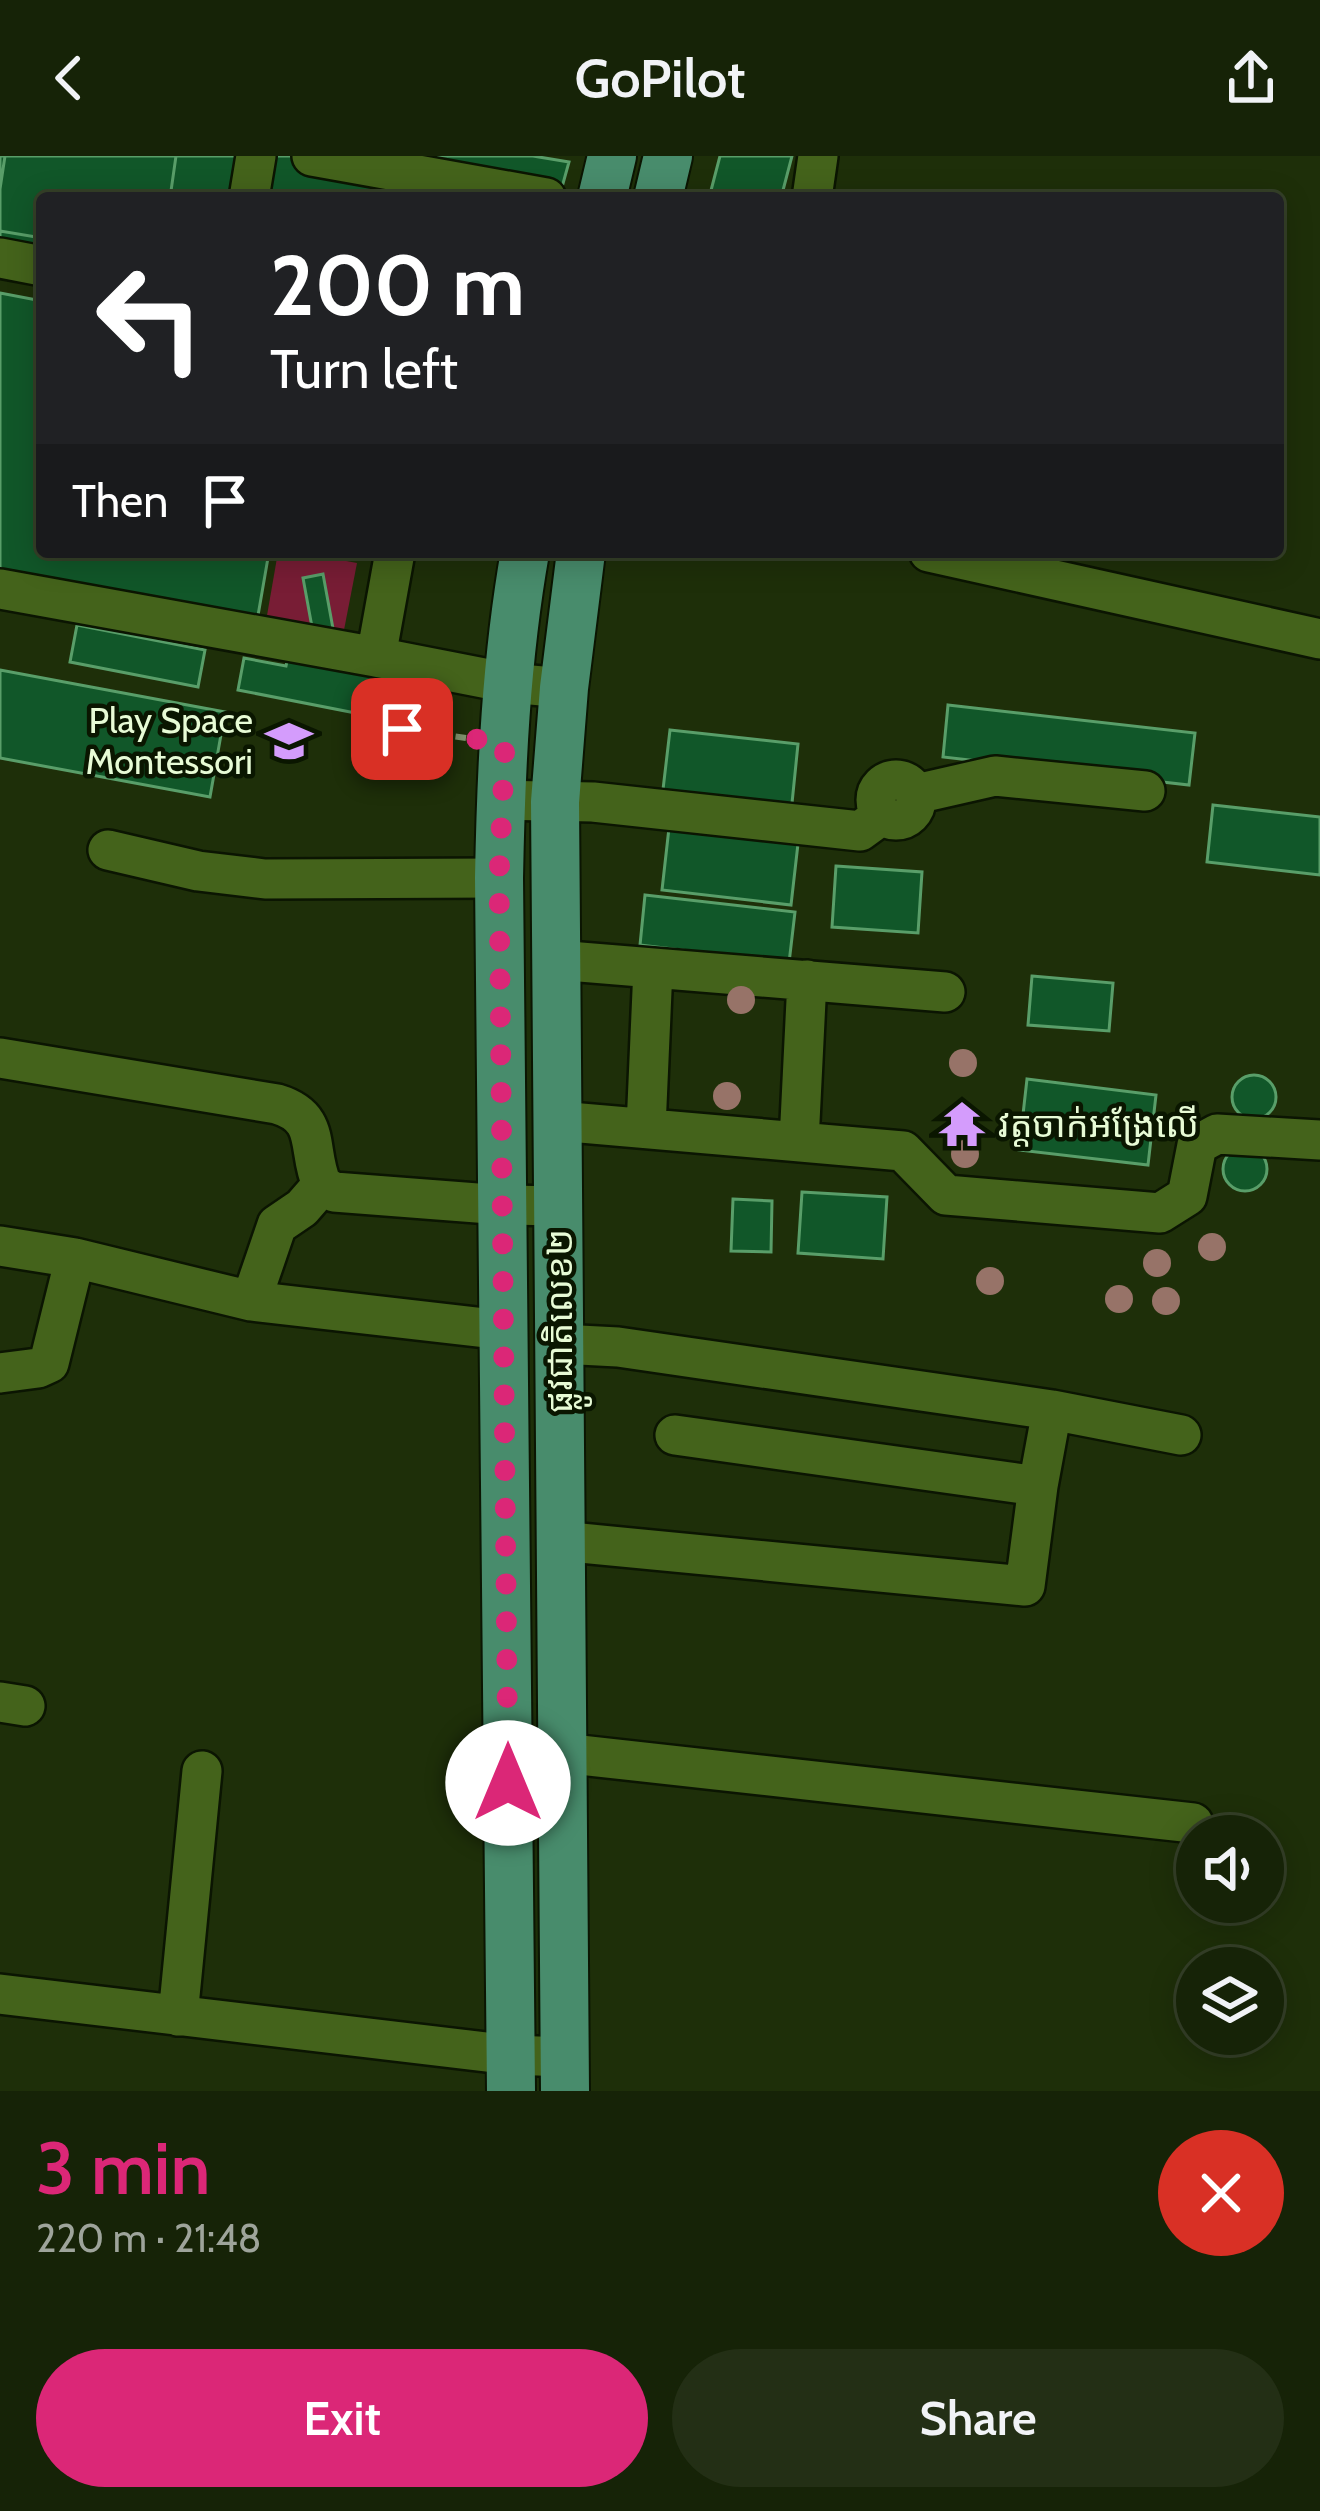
<!DOCTYPE html>
<meta charset="utf-8">
<style>
:root{--surface:#162307;--page:#232f15;--text:#f1f3f6;--muted:#9ea49b;--line:#354028;--accent:#db2777}
body{margin:0;font-family:Cabin,"Noto Sans Khmer",sans-serif;background:var(--page);color:var(--text);height:100vh;display:flex;flex-direction:column;font-size:45px;white-space:nowrap}
*{box-sizing:border-box;margin:0}
p{font-size:39px;color:var(--muted)}
.icon{flex:none;width:66px;height:66px;fill:none;stroke:currentColor;stroke-width:2;stroke-linecap:round;stroke-linejoin:round}
.map{position:relative;height:1935px;overflow:hidden}
.sheet{display:flex;flex-direction:column;background:var(--surface);flex:1}
.sheet>*{flex:none}
.banner{position:absolute;left:36px;top:36px;width:1248px;height:366px;border-radius:12px;box-shadow:0 6px 30px #0003,0 0 0 3px var(--line);background:#202124;color:#fff;overflow:hidden}
.controls{position:absolute;left:1176px;top:1659px;display:grid;gap:24px}
.controls a{display:grid;place-items:center;width:108px;height:108px;border-radius:50%;background:var(--surface);box-shadow:0 6px 30px #0003,0 0 0 3px var(--line);font-size:60px}
.pin{position:absolute;display:grid;place-items:center;width:102px;height:102px;color:#fff;margin:-51px;border-radius:24px;box-shadow:0 6px 18px #0006}
.me{position:absolute;width:132px;margin:-66px;rotate:0deg;stroke-linejoin:round;filter:drop-shadow(0 0 9px #0008)}
.turn{display:flex;align-items:center;gap:42px;height:252px;padding:0 36px;font-size:54px}
.turn .icon{width:156px;height:156px;stroke-width:2.5}
.turn b{display:block;font-size:84px;line-height:102px}
.then{display:flex;align-items:center;height:114px;padding:0 36px;background:#0003;gap:24px;font-size:45px}
.round{display:grid;place-items:center;flex:none;width:126px;height:126px;border-radius:63px;background:var(--page)}
.headline{display:flex;align-items:center;justify-content:space-between;height:204px;padding:0 36px}
h1{font-size:72px;font-weight:600;line-height:90px;color:var(--accent)}
.primary-button{display:flex;gap:24px;margin-top:auto;padding:24px 36px}
.primary-button a{flex:1;height:138px;border-radius:72px;background:var(--accent);color:#fff;font-size:48px;font-weight:600;line-height:138px;text-align:center}
.primary-button a+a{background:var(--page);color:var(--text)}
header{display:flex;justify-content:space-between;align-items:center;height:156px;padding:0 36px;background:var(--surface);font-size:54px;font-weight:600}
.map>svg:first-child{display:block}
.green{fill:#781d35}
.building{fill:#115729;stroke:#599e69;stroke-width:3}
.lines{fill:none;stroke-linecap:round;stroke-linejoin:round}
.minor-casing{stroke:#0b1502;stroke-width:44}
.major-casing{stroke:#0b1502;stroke-width:52}
.path{stroke:#839670;stroke-width:6;stroke-dasharray:12 6;stroke-linecap:butt}
.minor{stroke:#44631b;stroke-width:39}
.major{stroke:#488c6c;stroke-width:48}
.tree{fill:#977368}
.route{stroke:#db2777;stroke-width:21;stroke-dasharray:0 37.8}
.labels{text-anchor:middle;dominant-baseline:central;stroke-width:9;stroke-linejoin:round;paint-order:stroke}
.poi-label{font-size:36px;fill:#e7fbd5;stroke:#0a1600;text-anchor:end}
.street-label{font-size:36px;fill:#e7fbd5;stroke:#0a1600}
</style>
<header><svg class="icon" aria-label="back" viewBox="0 0 24 24"><path d="M15 5l-7 7 7 7"/></svg>GoPilot<svg class="icon" aria-label="share" viewBox="0 0 24 24"><path d="M12 15V3M7 8l5-5 5 5M5 13v7h14v-7"/></svg></header>
<div class="map">
<svg width="1320" height="1935" viewBox="0 0 1320 1935">
<rect width="100%" height="100%" fill="#1e2f09"/>
<path class="green" d="M278,396H298L357,407L344,474L309,479L265,471Z"/>
<path class="building" d="M0,0H533L569,6L559,42H42V95L0,88Z
M5,0H176L170,42H42V82L0,75V33Z
M720,0H792L781,42H709Z
M0,137L42,145V396H269L256,471L0,424Z
M323,418L334,478L314,482L303,422Z
M77,469L205,494L198,531L70,506Z
M288,501L399,524L391,564L238,534L244,502L286,510Z
M0,514L225,556L210,641L0,602Z
M948,549L1195,577L1189,629L943,601Z
M670,574L798,588L791,657L662,642Z
M1213,649L1320,661V719L1207,706Z
M670,663L799,679L791,749L662,734Z
M836,710L922,716L918,777L832,771Z
M645,739L795,756L789,807L640,789Z
M1032,820L1113,827L1109,875L1028,869Z
M1232 941a22 22 0 1 1 44 0a22 22 0 1 1-44 0Z
M1027,923L1156,939L1148,1009L1019,994Z
M1223 1013a22 22 0 1 1 44 0a22 22 0 1 1-44 0Z
M802,1036L887,1041L883,1103L798,1097Z
M733,1043L772,1045L771,1096L731,1095Z"/>
<g class="lines">
<defs>
<path id="minor" d="M312,0L546,42
M249,42L256,0
M812,42L818,0
M0,102L42,110
M395,396L376,501L509,527L564,532
M929,396L1320,483
M0,433L376,501
M876 644a20 20 0 1 1 40 0a20 20 0 1 1-40 0Z
M916,638L995,620L1145,635
M501,644L593,646L860,675L882,659
M108,694L198,715L265,723L499,722
M556,804L945,836
M0,902L277,948C323,962 306,993 322,1029L334,1036L503,1049L559,1050
M558,965L903,995L946,1039L1160,1057L1187,1040L1197,989L1217,978L1320,984
M646,972L653,812
M799,986L807,824
M0,1090L75,1102L251,1145L503,1174
M251,1145L277,1069L302,1052L322,1029
M560,1188L618,1191L1052,1254
M0,1217L38,1212L49,1207L75,1102
M675,1279L1038,1330
M560,1385L1025,1430L1038,1330L1052,1254L1181,1279
M0,1546L25,1550
M562,1597L1193,1667
M0,1838L511,1899L565,1901
M178,1860L202,1615"/>
<path id="major" d="M602,42L612,0
M658,42L668,0
M511,1935L499,722C501,614 506,503 525,396
M565,1935L555,646L564,532L581,396"/>
</defs>
<use href="#minor" class="minor-casing"/>
<use href="#major" class="major-casing"/>
<path class="path" d="M402,573L466,582"/>
<use href="#minor" class="minor"/>
<use href="#major" class="major"/>
</g>
<g class="tree">
<circle cx="741" cy="844" r="14"/>
<circle cx="963" cy="907" r="14"/>
<circle cx="727" cy="940" r="14"/>
<circle cx="965" cy="998" r="14"/>
<circle cx="1212" cy="1091" r="14"/>
<circle cx="1157" cy="1107" r="14"/>
<circle cx="990" cy="1125" r="14"/>
<circle cx="1119" cy="1143" r="14"/>
<circle cx="1166" cy="1145" r="14"/>
</g>
<g class="lines">
<path class="route" d="M402,573L505,587L499,722L508,1627"/>
</g>
<defs>
<symbol id="school-bare" viewBox="-9 -9 18 18"><path d="M0-5L7-2L0 1L-7-2ZM-4 1L0 2.5L4 1V4Q0 6-4 4Z" fill="#d49cfc" stroke="#0a1600" stroke-width="2.5" paint-order="stroke"/></symbol>
<symbol id="temple-bare" viewBox="-9 -9 18 18"><path d="M0-6L5-2H3V0L6.5 2.5H4V6H1.5V3h-3V6H-4V2.5H-6.5L-3 0V-2H-5Z" fill="#d49cfc" stroke="#0a1600" stroke-width="2.5" paint-order="stroke"/></symbol>
</defs>
<g fill-rule="evenodd">
<use href="#school-bare" x="256" y="552" width="66" height="66"/>
<use href="#temple-bare" x="929" y="935" width="66" height="66"/>
</g>
<g class="labels">
<g class="poi-label">
<text x="253" y="564">Play Space<tspan x="253" dy="41">Montessori</tspan></text>
<text x="998" y="968" text-anchor="start">វត្តចាក់អង្រែលើ</text>
</g>
<g class="street-label">
<text transform="translate(559 1165) rotate(-90)">ផ្លូវជាតិលេខ២</text>
</g>
</g>
</svg>
<div class="controls">
<a><svg class="icon" aria-label="sound" viewBox="0 0 24 24"><path d="M4 9h4l5-4v14l-5-4H4zM17 9q2 3 0 6"/></svg></a>
<a><svg class="icon" aria-label="layers" viewBox="0 0 24 24"><path d="M12 4l9 5-9 5-9-5zM3 14l9 5 9-5"/></svg></a>
</div>
<div class="pin" style="left:402px;top:573px;background:#d93025"><svg class="icon" aria-label="arrive" viewBox="0 0 24 24"><path d="M6 21V4h12l-3 4 3 4H6"/></svg></div>
<svg class="me" style="left:508px;top:1627px" viewBox="-20 -20 40 40"><circle r="19" fill="#fff"/><path d="M0-13L10 11 0 6-10 11z" fill="#db2777"/></svg>
<div class="banner">
<div class="turn"><svg class="icon" aria-label="left" viewBox="0 0 24 24"><path d="M17 20v-9H6M10 6l-5 5 5 5"/></svg><div><b>200 m</b>Turn left</div></div>
<div class="then">Then<svg class="icon" aria-label="arrive" viewBox="0 0 24 24"><path d="M6 21V4h12l-3 4 3 4H6"/></svg></div>
</div>
</div>
<section class="sheet">
<div class="headline"><div><h1>3 min</h1><p>220 m · 21:48</p></div><a class="round" style="background:#d93025;color:#fff"><svg class="icon" aria-label="close" viewBox="0 0 24 24"><path d="M6 6l12 12M18 6L6 18"/></svg></a></div>
<div class="primary-button"><a>Exit</a><a>Share</a></div>
</section>
